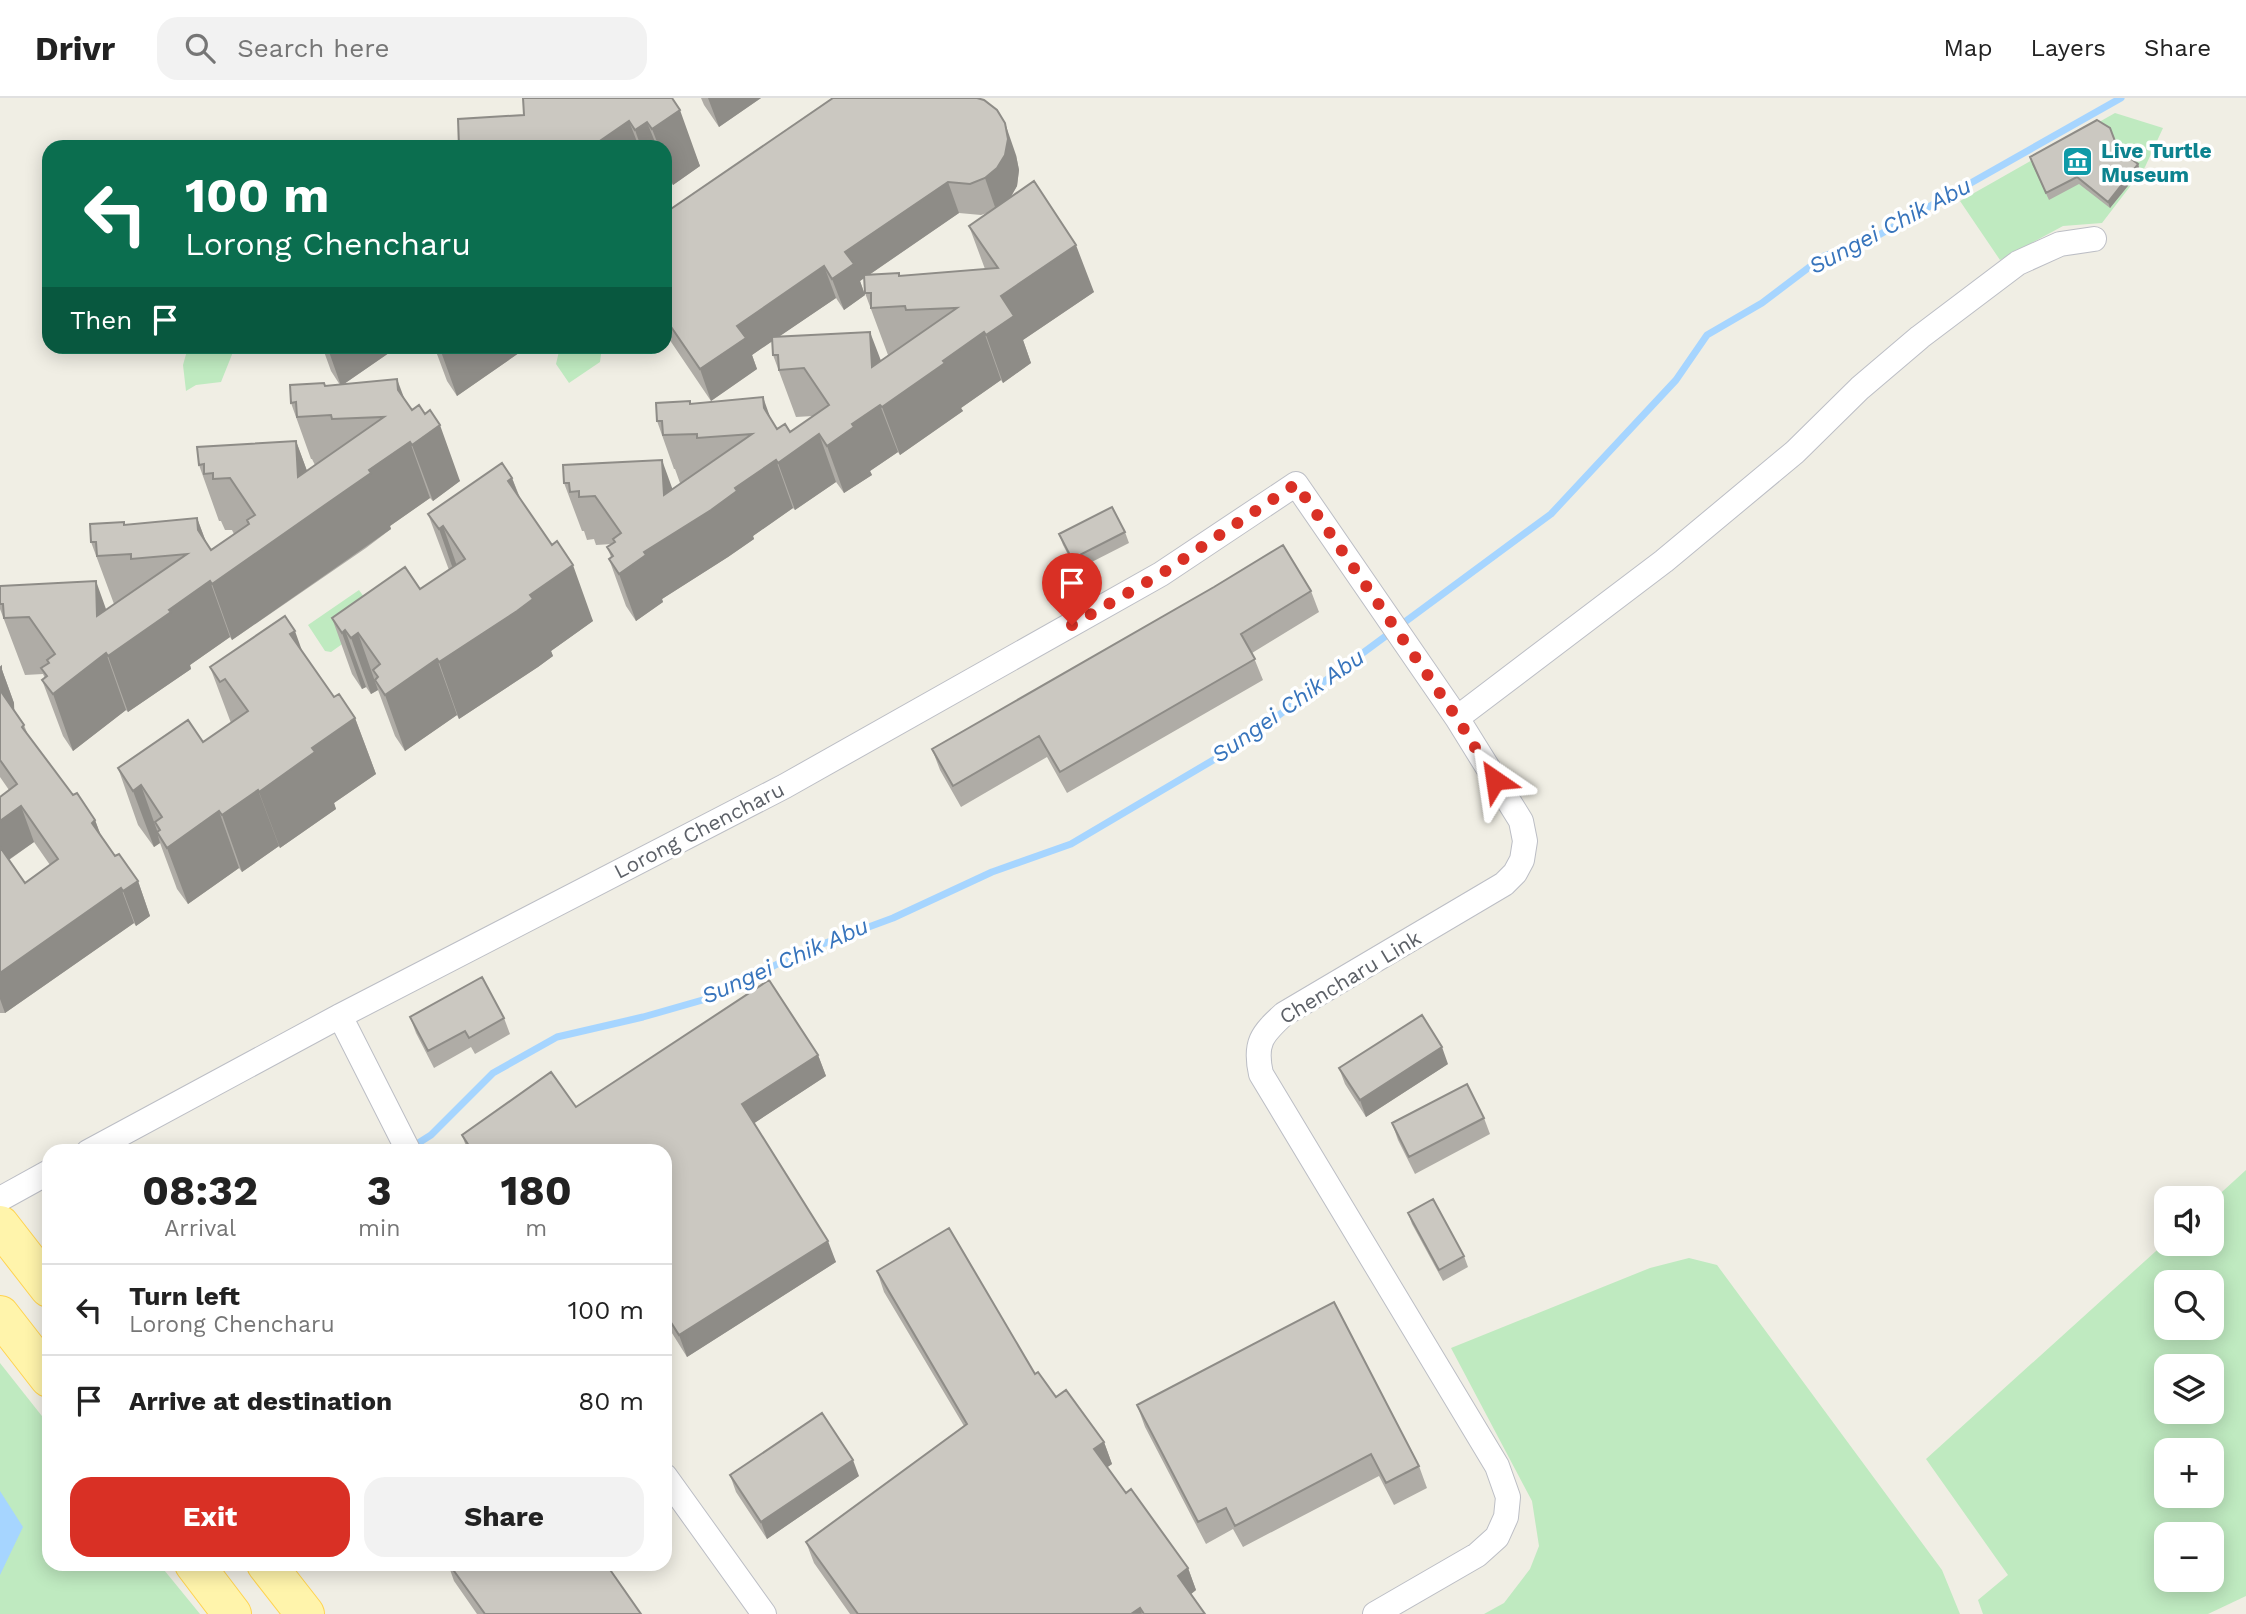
<!DOCTYPE html>
<meta charset="utf-8">
<style>
:root{--surface:#fff;--page:#f2f2f2;--text:#222;--muted:#767676;--line:#e0e0e0;--accent:#d93025}
body{margin:0;font-family:"Work Sans",sans-serif;background:var(--page);color:var(--text);height:100vh;display:flex;flex-direction:column;font-size:26px;white-space:nowrap}
*{box-sizing:border-box;margin:0}
p{font-size:23px;color:var(--muted)}
.icon{flex:none;width:38px;height:38px;fill:none;stroke:currentColor;stroke-width:2;stroke-linecap:round;stroke-linejoin:round}
.map{position:relative;flex:1;overflow:hidden}
.details{position:absolute;left:42px;top:1046px;width:630px;height:427px;display:flex;flex-direction:column;background:var(--surface);border-radius:21px;box-shadow:0 4px 18px #0003}
.details>*{flex:none}
.guide{position:absolute;left:42px;top:42px;width:630px;height:214px;border-radius:21px;box-shadow:0 4px 18px #0003;background:#0b6e4f;color:#fff;overflow:hidden}
.controls{position:absolute;left:2154px;top:1088px;display:grid;gap:14px}
.controls a{display:grid;place-items:center;width:70px;height:70px;border-radius:14px;background:var(--surface);box-shadow:0 4px 18px #0003;font-size:35px}
.pin{position:absolute;display:grid;place-items:center;width:60px;height:60px;color:#fff;margin:-72px -30px;border-radius:50% 50% 50% 0;rotate:-45deg;box-shadow:0 0 7px #0007}
.pin .icon{rotate:45deg}
.me{position:absolute;width:77px;margin:-38px;rotate:328deg;stroke-linejoin:round;filter:drop-shadow(0 0 5px #0008)}
.turn{display:flex;align-items:center;gap:24px;height:147px;padding:0 28px;font-size:32px}
.turn .icon{width:91px;height:91px;stroke-width:2.5}
.turn b{display:block;font-size:49px;line-height:60px}
.then{display:flex;align-items:center;height:66px;padding:0 28px;background:#0003;gap:14px;font-size:26px}
.eta{display:flex;justify-content:space-evenly;align-items:center;height:119px;text-align:center}
.eta b{font-size:42px;font-weight:700;line-height:49px}
.action{display:flex;gap:14px;margin-top:auto;padding:14px 28px}
.action a{flex:1;height:80px;border-radius:21px;background:var(--accent);color:#fff;font-size:28px;font-weight:700;line-height:80px;text-align:center}
.action a+a{background:var(--page);color:var(--text)}
ul{padding:0;list-style:none}
li{display:flex;align-items:center;gap:21px;height:91px;padding:0 28px;border-top:2px solid var(--line)}
li div{flex:1}
li b{display:block;font-size:26px}
li em{font-style:normal}
header{display:flex;align-items:center;gap:42px;box-sizing:border-box;height:98px;padding:0 35px;background:var(--surface);border-bottom:2px solid var(--line)}
header strong{font-size:33px}
nav{display:flex;gap:38px;margin-inline-start:auto;font-size:24px}
.search{width:490px;height:63px;background:var(--page);display:flex;align-items:center;gap:18px;box-sizing:border-box;padding:0 24px;border-radius:21px;color:var(--muted);font-size:26px}
.map>svg:first-child{display:block}
.green{fill:#bfeac0;fill-rule:evenodd}
.water{fill:#a6d5ff}
.lines{fill:none;stroke-linecap:round;stroke-linejoin:round}
.stream{stroke:#a6d5ff;stroke-width:7}
.street-casing{stroke:#bcbec5;stroke-width:26}
.primary-casing{stroke:#ffd34f;stroke-width:40}
.street{stroke:#fff;stroke-width:24}
.primary{stroke:#fff4ab;stroke-width:38}
.wall{fill:#afaca6;fill-rule:evenodd}
.shaded-wall{fill:#8e8c87}
.building{fill:#cbc8c1;stroke:#8e8c87;stroke-width:2}
.route{stroke:#d93025;stroke-width:12;stroke-dasharray:0 21.6}
.labels{text-anchor:middle;dominant-baseline:central;stroke-width:7;stroke-linejoin:round;paint-order:stroke}
.culture-label{font-size:21px;font-weight:bold;fill:#0d838f;stroke:#fff;text-anchor:start}
.street-label{font-size:21px;fill:#5c6067;stroke:#fff}
.water-label{font-size:23px;font-style:italic;fill:#3774bc;stroke:#fff}
</style>
<header>
<strong>Drivr</strong>
<div class="search"><svg class="icon" aria-label="search" viewBox="0 0 24 24"><circle cx="10" cy="10" r="6"/><path d="M15 15l6 6"/></svg>Search here</div>
<nav><a>Map</a><a>Layers</a><a>Share</a></nav>
</header>
<div class="map">
<svg width="2246" height="1516" viewBox="0 0 2246 1516">
<rect width="100%" height="100%" fill="#f0eee4"/>
<path class="green" d="M2115,15L2163,30L2145,69L2102,125L2063,128L2000,162L1960,103Z
M188,249H235L221,284L196,287L186,293L183,267Z
M560,249H602L600,264L569,285L556,266Z
M359,492L379,520L331,554L325,553L308,527Z
M2246,1072V1498L2208,1516H1983L1978,1502L2008,1477L1926,1361L2166,1144V1146H2212V1103ZM2166,1185H2212V1230H2166ZM2166,1269H2212V1314H2166ZM2166,1353H2212V1398H2166ZM2166,1437H2212V1482H2166Z
M1689,1160L1717,1167L1942,1472L1960,1516H1484L1504,1505L1530,1471L1539,1448L1532,1403L1451,1250L1650,1170Z
M0,1265L49,1327V1466L160,1467L200,1516H0Z"/>
<path class="water" d="M0,1393L23,1429L0,1477Z"/>
<g class="lines">
<path class="stream" d="M412,1049L431,1037L493,975L557,939L643,919L713,899L801,854L893,820L992,774L1071,746L1237,648L1551,416L1676,282L1707,237L1762,205L1824,158L1870,142L2121,0"/>
<defs>
<path id="street" d="M1457,620L1664,463L1795,354L1860,290L1920,239L2018,165L2060,146L2094,141
M340,918L409,1054
M88,1054L340,918L785,688L1161,476L1296,386L1457,620L1521,723L1525,743L1522,762L1515,775L1504,786L1284,916C1262,936 1254,945 1261,976L1497,1368L1508,1399L1506,1419L1497,1439L1477,1457L1375,1516
M0,1101L49,1074
M665,1378L764,1516"/>
<path id="primary" d="M0,1127L49,1190
M0,1217L49,1280
M194,1466L232,1516
M266,1466L305,1516"/>
</defs>
<use href="#street" class="street-casing"/>
<use href="#primary" class="primary-casing"/>
<use href="#street" class="street"/>
<use href="#primary" class="primary"/>
</g>
<path class="wall" d="M672,0L700,68L673,87L668,80L665,82V49H459L524,17Z
M701,0H761L719,29L704,7Z
M2118,51L2138,66L2140,73L2110,110L2079,86L2049,102L2032,66Z
M1016,57L1019,72L1017,88L1010,100L1094,194L1023,242L1031,265L1003,285L1001,282L961,310L963,313L900,357L898,354L870,373L872,377L844,395L836,384L795,412L793,410L753,438L754,441L728,459L662,501L663,504L636,523L626,508L609,461L611,459L607,449L612,446L596,447L594,441L587,442L584,433H582L564,385L563,367L672,391L681,385H680L675,371H674L657,323L691,306L771,322L777,331L790,334L813,318L796,319L773,257L772,243L752,257L757,271L711,303L665,235V115ZM959,115L981,117L987,115L969,128L985,171L900,178L899,175L869,177ZM864,180L865,195L888,257L881,263L778,239L836,200L844,212L865,197L860,183Z
M322,248H399L344,286L406,303L460,383L433,403L430,400L390,428L391,431L366,450L232,542L230,539L190,567L191,571L128,614L126,612L73,653L63,638L42,582L45,580L43,576L25,577L0,511V488L106,512L114,506L91,444L125,427L197,420L206,444L211,452L234,436L232,432H225L221,423H219L199,367L296,343L307,373L315,367L312,361H311L291,305L324,285L325,288L340,287L331,273Z
M434,248H529L457,298L447,283Z
M512,380L521,402L593,523L551,553L553,558L538,569L459,621L457,617L405,653L395,638L378,592L371,596L366,589L362,591L352,576L332,520L420,491L449,472L428,416Z
M1125,434L1129,445L1076,472L1063,447L1059,436Z
M1311,493L1319,514L1252,555L1263,582L1067,695L1047,659L961,709L940,672L932,651Z
M302,553L334,599L355,620L376,676L334,705L336,711L280,750L279,748L242,774L239,770L188,806L177,791L160,745L154,749L138,727L118,670L203,644L231,625L210,569Z
M1,569L14,605V613L24,627L28,637L73,697L95,722L101,738L115,758L138,783L150,818L136,828L134,825L5,915H0V699L9,692L0,679V570ZM34,744L50,767L25,785L9,762Z
M410,919L504,920L510,936L475,956L471,949L434,970L416,935Z
M818,957L826,978L754,1025L836,1164L687,1259L665,1224V1054H468L462,1037L576,1009Z
M1448,966L1366,1019L1345,986L1339,970Z
M1484,1020L1490,1036L1415,1076L1398,1042L1392,1025Z
M1408,1115L1464,1158L1468,1169L1443,1183L1412,1126Z
M877,1173L1035,1276L1056,1299L1104,1344L1112,1366L1107,1369L1126,1395L1188,1470L1196,1492L1191,1496L1205,1516H850L814,1465L806,1444L964,1328L884,1194Z
M1334,1204L1419,1368L1427,1390L1394,1407L1379,1378L1243,1449L1233,1431L1206,1446L1145,1329L1137,1307Z
M730,1377L859,1378L767,1441L736,1394Z
M448,1466H606L641,1516H477L454,1483Z"/>
<path class="shaded-wall" d="M708,0H761L719,29Z
M680,12L700,68L673,87L665,66V49H659L652,31Z
M629,23L639,49H591Z
M647,24L657,49H641L635,32Z
M1005,25L1016,57L1019,72L1017,88L1009,102L996,112L985,80Z
M2138,66L2140,73L2110,110L2108,104Z
M948,84L959,115L860,183L865,197L844,212L832,181L845,154Z
M1076,147L1094,194L1023,242L1031,265L1003,285L986,237L1001,198Z
M824,168L836,200L752,257L757,271L711,303L700,271L737,228Z
M870,234L888,281L943,263L984,234L1001,282L961,310L963,313L900,357L882,309L872,269Z
M327,248H399L341,288Z
M439,248H529L457,298Z
M397,281L418,337L440,327L460,383L433,403L412,347L398,292Z
M763,299L780,347L764,310Z
M880,307L898,354L870,373L872,377L844,395L827,348L852,326Z
M819,336L836,384L795,412L778,365Z
M296,343L317,400L369,372L410,344L430,400L390,428L391,431L232,542L212,486L198,432L197,420L218,476L298,379Z
M662,362L679,409L735,390L776,362L793,410L753,438L754,441L728,459L662,501L663,504L636,523L619,476L644,454L664,397Z
M512,380L533,436L508,383Z
M443,428L463,485L459,488L439,431Z
M573,467L593,523L551,553L553,558L538,569L459,621L439,564L530,497Z
M96,483L116,539L169,512L210,483L230,539L190,567L191,571L128,614L108,558L97,518Z
M345,532L366,589L362,591L342,535Z
M295,533L315,589L290,536Z
M358,535L378,592L371,596L351,540Z
M106,555L126,612L73,653L53,596Z
M437,561L457,617L405,653L385,597Z
M1,569L14,605L15,630L2,595Z
M355,620L376,676L334,705L336,711L280,750L259,694L312,650Z
M141,687L159,738L157,734L160,745L154,749L133,693Z
M258,692L279,748L242,774L222,717Z
M21,708L34,744L1,767L0,764V723Z
M219,713L239,770L188,806L167,750Z
M95,722L108,757L92,725Z
M138,783L150,818L136,828L123,793Z
M121,790L134,825L5,915L0,901V875Z
M1442,949L1448,966L1366,1019L1360,1002Z
M818,957L826,978L750,1028L742,1006Z
M828,1143L836,1164L687,1259L679,1237Z
M1104,1344L1112,1366L1102,1373L1094,1351Z
M853,1362L859,1378L767,1441L761,1424Z
M1188,1470L1196,1492L1186,1500L1178,1478Z
M1140,1510L1142,1516H1131Z"/>
<path class="building" d="M523,0H672L680,12L652,31L647,24L635,32L629,23L591,49H459L458,21L524,17Z
M833,0H977L984,2L997,12L1005,25L1008,41L1005,57L997,70L985,80L970,86L948,84L845,154L854,166L832,181L824,168L737,228L746,240L700,271L665,220V115Z
M2097,22L2110,30L2118,51L2138,66L2108,104L2077,79L2046,95L2030,59Z
M1034,83L1076,147L1001,198L1014,218L986,237L984,234L943,263L945,265L882,309L880,307L852,326L854,329L827,348L819,336L778,365L776,362L735,390L737,393L711,412L644,454L646,457L619,476L609,461L613,458L607,449L615,444L613,441L621,435L595,398L579,399V393L570,394L569,385H564L563,367L662,362L664,397L752,336L697,340V336L663,337L662,323H657L656,305L690,303V306L763,299L764,310L777,331L785,326L790,334L829,307L804,270L779,272L778,257H773L772,239L870,234L872,269L957,210L906,212L905,208L871,210V195H865L864,177L899,175V178L998,170L969,128Z
M397,281L398,292L412,312L419,307L425,316L430,312L440,327L412,347L410,344L369,372L371,375L345,393L212,486L210,483L169,512L171,514L108,558L106,555L53,596L42,582L47,578L41,570L49,565L47,562L55,556L29,519L4,520L3,506H0V488L96,483L97,518L187,456L131,461V456L97,458L96,444H91L90,426L124,424V427L197,420L198,432L211,452L249,426L247,422L255,417L230,380L213,381V375L204,376V366L199,367L197,349L296,343L298,379L384,319L332,321L331,317L297,319L296,304L291,305L290,287L324,285L325,288Z
M502,365L512,380L508,383L521,402L552,447L557,443L573,467L530,497L533,501L517,513L439,564L437,561L385,597L375,582L378,579L373,572L380,566L358,535L351,540L345,532L342,535L332,520L405,469L420,491L465,461L443,428L439,431L428,416Z
M1112,409L1125,434L1072,461L1059,436Z
M1283,447L1311,493L1241,536L1255,561L1060,674L1039,638L953,688L932,651L1214,489Z
M285,518L295,533L290,536L334,599L339,596L355,620L312,650L315,654L259,694L258,692L222,717L219,713L167,750L157,734L160,732L155,724L162,719L141,687L133,693L118,670L188,622L203,644L248,613L225,581L220,584L210,569Z
M1,569L2,595L24,627L22,629L73,697L77,695L95,722L92,725L115,758L119,756L138,783L123,793L121,790L0,875V749L25,785L58,761L21,708L0,723V699L17,686L0,662V570Z
M482,879L504,920L469,940L465,933L428,953L410,919Z
M769,882L818,957L742,1006L828,1143L679,1237L665,1215V1054H473L462,1037L551,974L576,1009Z
M1422,917L1442,949L1360,1002L1339,970Z
M1467,986L1484,1020L1409,1059L1392,1025Z
M1433,1101L1464,1158L1439,1172L1408,1115Z
M949,1130L1035,1276L1038,1274L1056,1299L1066,1292L1104,1344L1094,1351L1126,1395L1131,1391L1188,1470L1178,1478L1205,1516H1144L1140,1510L1131,1516H858L806,1444L967,1326L877,1173Z
M1334,1204L1419,1368L1386,1385L1371,1356L1235,1428L1226,1410L1198,1424L1137,1307Z
M822,1315L853,1362L761,1424L730,1377Z
M449,1466H606L641,1516H485Z"/>
<g class="lines">
<path class="route" d="M1072,527L1161,476L1296,386L1457,620L1495,682"/>
</g>
<defs>
<symbol id="museum-square" viewBox="-11 -11 22 22"><rect x="-9" y="-9" width="18" height="18" rx="4" fill="#0f9aa8" stroke="#fff"/><path d="M0-6L6-3V-2H-6V-3ZM-5-1h2V3h-2ZM-1-1h2V3h-2ZM3-1h2V3H3ZM-6 4H6V6H-6Z" fill="#fff"/></symbol>
</defs>
<g fill-rule="evenodd">
<use href="#museum-square" x="2060" y="46" width="35" height="35"/>
</g>
<g class="labels">
<g class="culture-label">
<text x="2101" y="52">Live Turtle<tspan x="2101" dy="24">Museum</tspan></text>
</g>
<g class="street-label">
<text transform="translate(699 732) rotate(-27)">Lorong Chencharu</text>
<text transform="translate(1350 879) rotate(-31)">Chencharu Link</text>
</g>
<g class="water-label">
<text transform="translate(1890 128) rotate(-28)">Sungei Chik Abu</text>
<text transform="translate(1288 608) rotate(-35)">Sungei Chik Abu</text>
<text transform="translate(785 863) rotate(-24)">Sungei Chik Abu</text>
</g>
</g>
</svg>
<div class="controls">
<a><svg class="icon" aria-label="sound" viewBox="0 0 24 24"><path d="M4 9h4l5-4v14l-5-4H4zM17 9q2 3 0 6"/></svg></a>
<a><svg class="icon" aria-label="search" viewBox="0 0 24 24"><circle cx="10" cy="10" r="6"/><path d="M15 15l6 6"/></svg></a>
<a><svg class="icon" aria-label="layers" viewBox="0 0 24 24"><path d="M12 4l9 5-9 5-9-5zM3 14l9 5 9-5"/></svg></a>
<a>+</a>
<a>−</a>
</div>
<div class="pin" style="left:1072px;top:527px;background:#d93025"><svg class="icon" aria-label="arrive" viewBox="0 0 24 24"><path d="M6 21V4h12l-3 4 3 4H6"/></svg></div>
<svg class="me" style="left:1495px;top:682px" viewBox="-20 -20 40 40"><path d="M0-17L14 15 0 8-14 15z" fill="#d93025" stroke="#fff" stroke-width="4"/></svg>
<div class="guide">
<div class="turn"><svg class="icon" aria-label="left" viewBox="0 0 24 24"><path d="M17 20v-9H6M10 6l-5 5 5 5"/></svg><div><b>100 m</b>Lorong Chencharu</div></div>
<div class="then">Then<svg class="icon" aria-label="arrive" viewBox="0 0 24 24"><path d="M6 21V4h12l-3 4 3 4H6"/></svg></div>
</div>
<section class="details">
<div class="eta">
<div><b>08:32</b><p>Arrival</p></div>
<div><b>3</b><p>min</p></div>
<div><b>180</b><p>m</p></div>
</div>
<ul>
<li><svg class="icon" aria-label="left" viewBox="0 0 24 24"><path d="M17 20v-9H6M10 6l-5 5 5 5"/></svg><div><b>Turn left</b><p>Lorong Chencharu</p></div><em>100 m</em></li>
<li><svg class="icon" aria-label="arrive" viewBox="0 0 24 24"><path d="M6 21V4h12l-3 4 3 4H6"/></svg><div><b>Arrive at destination</b></div><em>80 m</em></li>
</ul>
<div class="action"><a>Exit</a><a>Share</a></div>
</section>
</div>
